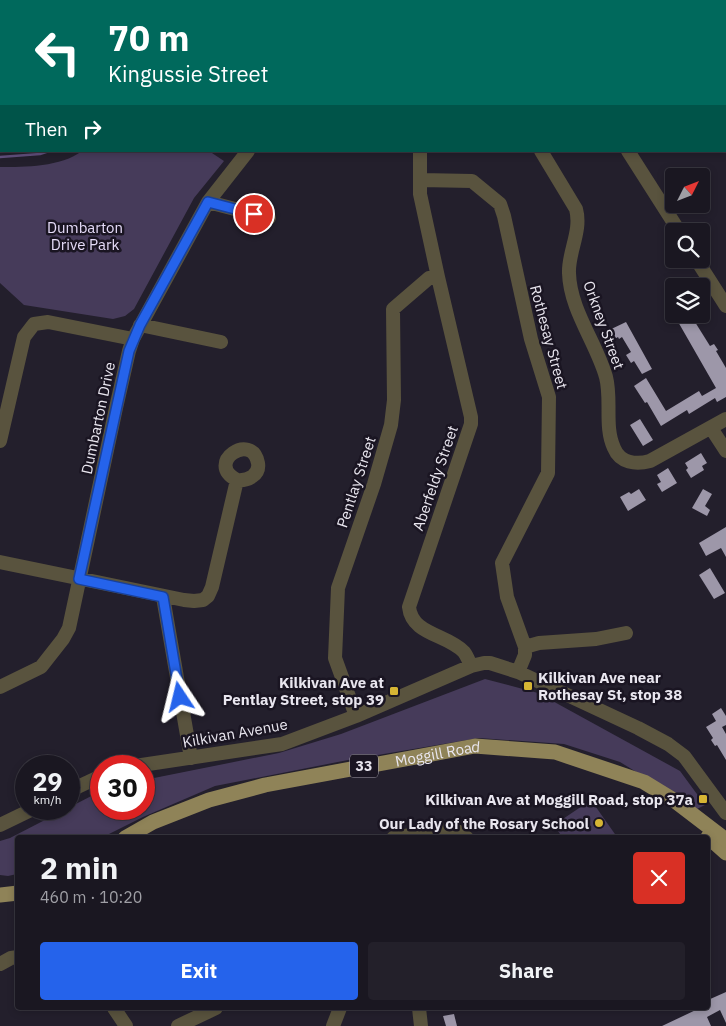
<!DOCTYPE html>
<meta charset="utf-8">
<style>
:root{--surface:#1a1721;--page:#23202a;--text:#f1f3f6;--muted:#9f9fa5;--line:#38363f;--accent:#2563eb}
body{margin:0;font-family:"IBM Plex Sans",sans-serif;background:var(--page);color:var(--text);height:100vh;display:flex;flex-direction:column;font-size:19px;white-space:nowrap}
*{box-sizing:border-box;margin:0}
p{font-size:16px;color:var(--muted)}
.icon{flex:none;width:28px;height:28px;fill:none;stroke:currentColor;stroke-width:2;stroke-linecap:round;stroke-linejoin:round}
.map{position:relative;flex:1;overflow:hidden}
.panel{position:absolute;left:15px;top:835px;width:695px;height:175px;display:flex;flex-direction:column;background:var(--surface);border-radius:5px;box-shadow:0 2px 8px #0003,0 0 0 1px var(--line)}
.panel>*{flex:none}
.guide{position:absolute;left:0px;top:0px;width:726px;height:152px;box-shadow:0 2px 8px #0003,0 0 0 1px var(--line);background:#00695c;color:#fff;overflow:hidden}
.needle{width:32px;rotate:48deg}
.buttons{position:absolute;left:665px;top:168px;display:grid;gap:10px}
.buttons a{display:grid;place-items:center;width:45px;height:45px;border-radius:5px;background:var(--surface);box-shadow:0 2px 8px #0003,0 0 0 1px var(--line);font-size:25px}
.speed{position:absolute;left:15px;top:755px;display:flex;gap:10px;font-size:25px;font-weight:700;text-align:center}
.speed>*{display:grid;place-content:center;width:65px;height:65px;border-radius:50%;background:var(--surface);box-shadow:0 2px 8px #0003,0 0 0 1px var(--line);line-height:1}
.speed small{font-size:12px;font-weight:400}
.speed .limit{border:8px solid #d22;background:#fff;color:#111}
.pin{position:absolute;display:grid;place-items:center;width:42px;height:42px;color:#fff;margin:-21px;border:2px solid #fff;border-radius:50%;box-shadow:0 1px 5px #0007}
.me{position:absolute;width:55px;margin:-28px;rotate:350deg;stroke-linejoin:round;filter:drop-shadow(0 0 4px #0008)}
.turn{display:flex;align-items:center;gap:18px;height:105px;padding:0 25px;font-size:22px}
.turn .icon{width:65px;height:65px;stroke-width:2.5}
.turn b{display:block;font-size:35px;line-height:42px}
.then{display:flex;align-items:center;height:48px;padding:0 25px;background:#0003;gap:10px;font-size:19px}
.round{display:grid;place-items:center;flex:none;width:52px;height:52px;border-radius:5px;background:var(--page)}
.overview{display:flex;align-items:center;justify-content:space-between;height:85px;padding:0 25px}
h1{font-size:30px;font-weight:700;line-height:38px}
.action{display:flex;gap:10px;margin-top:auto;padding:10px 25px}
.action a{flex:1;height:58px;border-radius:5px;background:var(--accent);color:#fff;font-size:20px;font-weight:700;line-height:58px;text-align:center}
.action a+a{background:var(--page);color:var(--text)}
.map>svg:first-child{display:block}
.green{fill:#463b5a}
.lines{fill:none;stroke-linecap:round;stroke-linejoin:round}
.stream{stroke:#61507d;stroke-width:2.5}
.building{fill:#9d97a9}
.minor{stroke:#59533e;stroke-width:14}
.major{stroke:#8f8358;stroke-width:15}
.route-casing{stroke:#184099;stroke-width:12}
.route{stroke:#2563eb;stroke-width:9}
.poi-dot{fill:#d6b534;stroke:#1a1522;stroke-width:2}
.labels{text-anchor:middle;dominant-baseline:central;stroke-width:5;stroke-linejoin:round;paint-order:stroke}
.shield{fill:#1a1522;stroke:#aba7b2;stroke-width:1}
.shield-label{font-size:14px;font-weight:bold;fill:#e9e6ef}
.park-label{font-size:15px;fill:#e5dbf8;stroke:#1a1522}
.street-label{font-size:15px;fill:#e9e6ef;stroke:#1a1522}
.poi-label{font-size:15px;font-weight:bold;fill:#e9e6ef;stroke:#1a1522;text-anchor:end}
</style>
<div class="map">
<svg width="726" height="1026" viewBox="0 0 726 1026">
<rect width="100%" height="100%" fill="#231f2c"/>
<path class="green" d="M607,0H726V90L725,1Z
M82,151H209L224,161L194,198L134,309L125,316L113,319L24,305L0,283V167C25,167 61,167 82,151Z
M485,679L538,693L680,771L705,805L697,809L620,762L564,744L479,738L348,760L215,786L143,817L103,837L18,838L17,874L8,876L0,875V841L10,838L101,791V809H144V780L279,753L341,734Z
M591,800L617,837H562L554,825Z"/>
<g class="lines">
<path class="stream" d="M111,0V1
M708,1V0
M725,48H726
M0,157L40,154L49,151"/>
</g>
<path class="building" d="M688,314H690L710,346L714,344L718,350L716,351L726,368V397L717,402L715,398L689,414L687,410L661,426L647,402L645,403L634,386L646,378L666,411L699,391L702,396L716,388L677,320Z
M626,322L652,369L642,374L634,361L631,363L626,355L631,352L622,337L619,339L618,337L611,341L605,332Z
M640,419L653,440L643,446L630,425Z
M701,453L707,463L702,466L704,470L691,478L686,470L688,468L685,463Z
M668,468L677,483L662,492L657,484L661,482L657,475Z
M639,489L646,500L628,511L620,497L629,492L631,494Z
M703,489L712,494L705,506L710,510L707,516L692,508Z
M726,527V557L721,548L706,556L699,543Z
M710,568L725,593L714,599L699,575Z
M721,708L726,716V725L722,727L726,734V760L717,745L715,746L711,740L713,738L706,727L716,721L712,714Z
M726,992V1023L720,1010L707,1017L711,1026H662L700,1008H708V1000Z
M454,1014L457,1026H446L443,1016Z"/>
<g class="lines">
<path class="minor" d="M406,0V1
M517,0L518,1
M538,0L539,1
M420,151V194L438,277L471,417V424L409,607C412,635 447,634 464,652C467,656 469,661 471,666
M541,151L576,209C582,231 568,252 569,273C570,310 596,342 606,377C612,400 604,427 614,448C620,463 636,465 650,461L726,419
M628,151L679,231
M421,180L472,181L500,204L504,216L531,339L549,397L548,473L502,563L507,597L525,647V655L518,672
M208,202L269,218
M696,259L726,306
M140,325L221,342
M711,428L726,451
M0,441L24,337L34,324L48,322L133,339
M0,562L184,600L194,601L203,600L208,596L212,587L237,480C204,463 252,431 258,463C260,475 248,481 237,480
M163,597L191,758
M525,647L539,643L596,639L626,633
M0,687L41,667L63,639L69,628L116,408L129,351L133,339L208,202L248,151
M356,716L335,658L338,588L374,484L391,425L394,400L393,309L429,278L438,277
M135,766L282,744L356,716L471,666L484,663H490L518,672L638,728L668,744L684,756L726,813
M69,791L101,776
M0,825L33,809
M393,838L447,829L457,831L467,838
M0,964L11,958L18,957
M114,1008L126,1026
M419,1008L421,1026
M178,1026L216,1008
M333,1026L340,1008"/>
<g class="major">
<path d="M708,837L726,853"/>
<path id="s1" d="M125,838L153,822L209,800L265,785L475,746L555,752L644,782L675,801L726,840"/>
<path d="M0,895L18,893"/>
</g>
</g>
<g class="lines">
<defs>
<path id="route" d="M180,697L163,597L79,579L129,351L140,325L208,202L254,214"/>
</defs>
<use href="#route" class="route-casing"/>
<use href="#route" class="route"/>
</g>
<g class="poi-dot">
<rect x="523" y="681" width="10" height="10" rx="2.5"/>
<rect x="389" y="686" width="10" height="10" rx="2.5"/>
<rect x="698" y="794" width="10" height="10" rx="2.5"/>
<circle cx="599" cy="823" r="5"/>
</g>
<g class="labels">
<rect class="shield" x="350" y="754.5" width="28" height="23" rx="4"/>
<g class="shield-label">
<text x="364" y="766">33</text>
</g>
<g class="park-label">
<text x="85" y="227">Dumbarton<tspan x="85" dy="17">Drive Park</tspan></text>
</g>
<g class="street-label">
<text transform="translate(604 325) rotate(70)">Orkney Street</text>
<text transform="translate(549 337) rotate(75)">Rothesay Street</text>
<text transform="translate(98 418) rotate(-78)">Dumbarton Drive</text>
<text transform="translate(435 478) rotate(-71)">Aberfeldy Street</text>
<text transform="translate(356 482) rotate(-72)">Pentlay Street</text>
<text transform="translate(235 733) rotate(-10)">Kilkivan Avenue</text>
<text stroke="none"><textPath href="#s1" startOffset="326">Moggill Road</textPath></text>
</g>
<g class="poi-label">
<text x="538" y="677" text-anchor="start">Kilkivan Ave near<tspan x="538" dy="17">Rothesay St, stop 38</tspan></text>
<text x="384" y="682">Kilkivan Ave at<tspan x="384" dy="17">Pentlay Street, stop 39</tspan></text>
<text x="693" y="799">Kilkivan Ave at Moggill Road, stop 37a</text>
<text x="589" y="823">Our Lady of the Rosary School</text>
</g>
</g>
</svg>
<div class="buttons">
<a><svg class="needle" viewBox="-14 -14 28 28"><path d="M0-13l5 13h-10z" fill="#e53935"/><path d="M0 13l5-13h-10z" fill="#9f9fa5"/></svg></a>
<a><svg class="icon" aria-label="search" viewBox="0 0 24 24"><circle cx="10" cy="10" r="6"/><path d="M15 15l6 6"/></svg></a>
<a><svg class="icon" aria-label="layers" viewBox="0 0 24 24"><path d="M12 4l9 5-9 5-9-5zM3 14l9 5 9-5"/></svg></a>
</div>
<div class="speed"><div>29<small>km/h</small></div><div class="limit">30</div></div>
<div class="pin" style="left:254px;top:214px;background:#d93025"><svg class="icon" aria-label="arrive" viewBox="0 0 24 24"><path d="M6 21V4h12l-3 4 3 4H6"/></svg></div>
<svg class="me" style="left:180px;top:697px" viewBox="-20 -20 40 40"><path d="M0-17L14 15 0 8-14 15z" fill="#2563eb" stroke="#fff" stroke-width="4"/></svg>
<div class="guide">
<div class="turn"><svg class="icon" aria-label="left" viewBox="0 0 24 24"><path d="M17 20v-9H6M10 6l-5 5 5 5"/></svg><div><b>70 m</b>Kingussie Street</div></div>
<div class="then">Then<svg class="icon" aria-label="right" viewBox="0 0 24 24"><path d="M7 20v-9h11M14 6l5 5-5 5"/></svg></div>
</div>
<section class="panel">
<div class="overview"><div><h1>2 min</h1><p>460 m · 10:20</p></div><a class="round" style="background:#d93025;color:#fff"><svg class="icon" aria-label="close" viewBox="0 0 24 24"><path d="M6 6l12 12M18 6L6 18"/></svg></a></div>
<div class="action"><a>Exit</a><a>Share</a></div>
</section>
</div>
